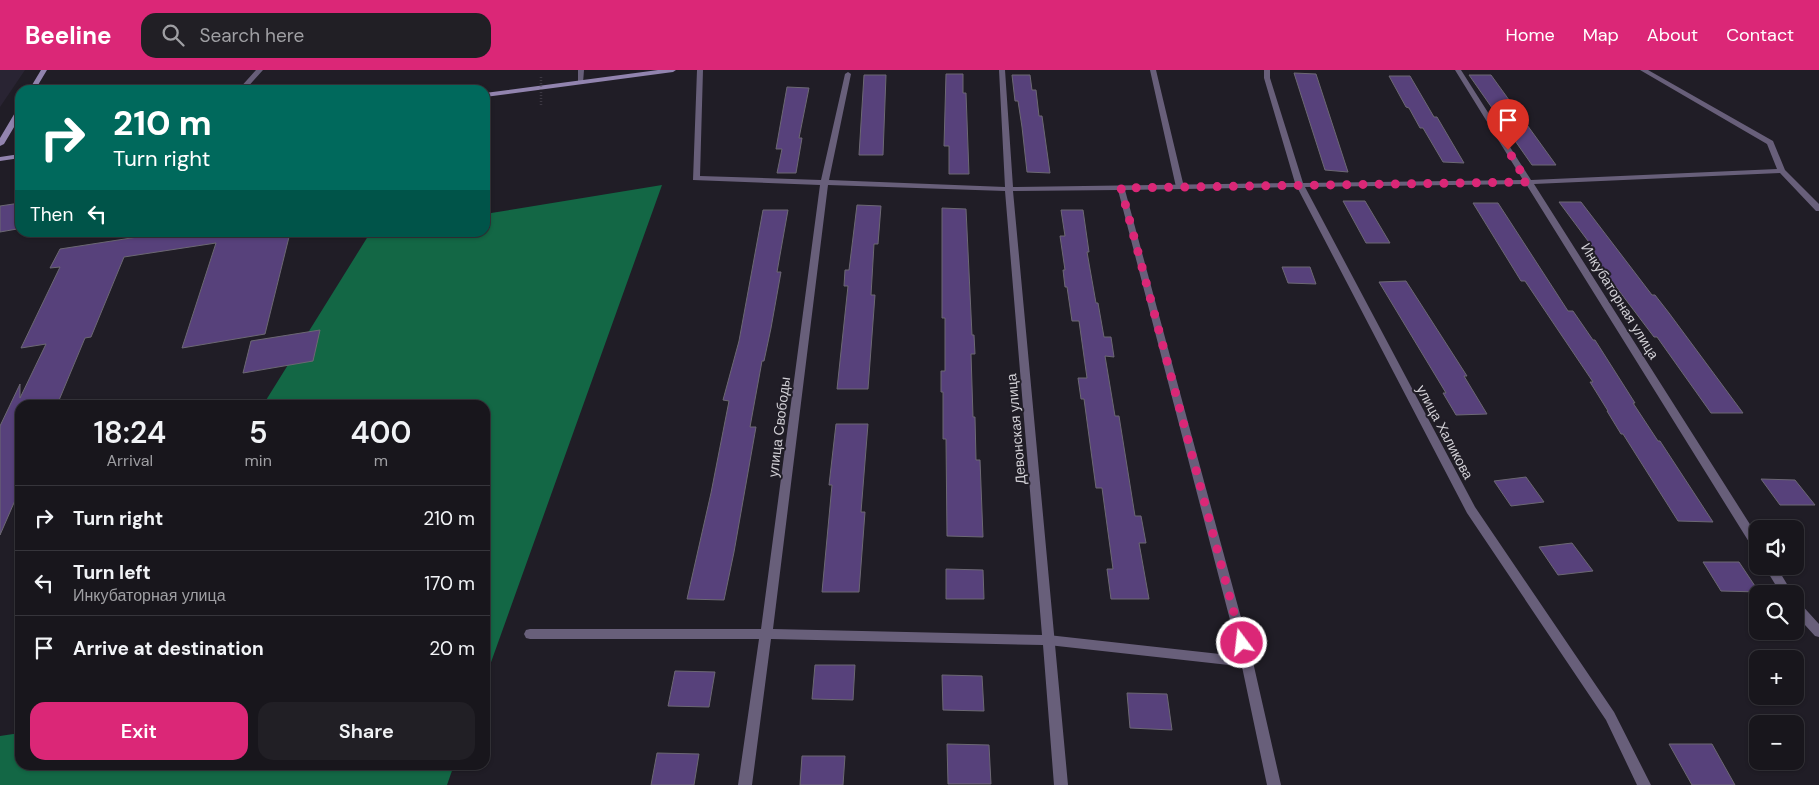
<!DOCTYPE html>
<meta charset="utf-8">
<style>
:root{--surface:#18161c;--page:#211f25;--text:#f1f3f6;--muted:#9f9fa3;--line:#36353b;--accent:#db2777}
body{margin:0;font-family:"DM Sans",sans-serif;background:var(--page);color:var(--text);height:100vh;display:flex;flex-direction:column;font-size:19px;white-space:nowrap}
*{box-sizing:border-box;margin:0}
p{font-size:16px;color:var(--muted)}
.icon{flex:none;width:28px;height:28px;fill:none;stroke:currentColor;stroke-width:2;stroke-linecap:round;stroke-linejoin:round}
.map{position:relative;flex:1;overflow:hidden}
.panel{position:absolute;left:15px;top:330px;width:475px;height:370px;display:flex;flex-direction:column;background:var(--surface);border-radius:15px;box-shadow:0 1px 4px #0004,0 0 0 1px var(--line)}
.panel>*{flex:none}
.banner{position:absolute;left:15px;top:15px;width:475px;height:152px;border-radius:15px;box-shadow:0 1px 4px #0004,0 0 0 1px var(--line);background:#00695c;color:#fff;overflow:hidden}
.fabs{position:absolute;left:1749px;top:450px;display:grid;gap:10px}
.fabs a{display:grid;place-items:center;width:55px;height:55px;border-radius:10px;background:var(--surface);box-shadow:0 1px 4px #0004,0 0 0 1px var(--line);font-size:25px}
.pin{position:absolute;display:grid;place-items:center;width:42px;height:42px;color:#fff;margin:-51px -21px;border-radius:50% 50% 50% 0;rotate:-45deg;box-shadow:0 0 5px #0007}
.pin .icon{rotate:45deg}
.me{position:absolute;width:55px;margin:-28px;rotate:345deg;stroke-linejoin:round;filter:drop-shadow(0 0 4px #0008)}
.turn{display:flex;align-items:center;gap:18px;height:105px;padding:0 15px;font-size:22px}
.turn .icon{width:65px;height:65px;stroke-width:2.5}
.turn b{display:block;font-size:35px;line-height:42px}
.then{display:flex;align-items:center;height:48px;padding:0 15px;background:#0003;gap:10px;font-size:19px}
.eta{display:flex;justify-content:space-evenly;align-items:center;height:85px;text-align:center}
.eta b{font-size:30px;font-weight:600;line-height:35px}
.action{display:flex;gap:10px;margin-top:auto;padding:10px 15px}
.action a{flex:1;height:58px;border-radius:15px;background:var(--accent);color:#fff;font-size:20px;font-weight:600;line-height:58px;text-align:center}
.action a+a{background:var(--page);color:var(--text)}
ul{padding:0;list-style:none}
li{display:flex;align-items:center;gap:15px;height:65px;padding:0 15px;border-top:1px solid var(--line)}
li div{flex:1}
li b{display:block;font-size:19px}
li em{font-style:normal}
header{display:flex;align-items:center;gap:30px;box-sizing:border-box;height:70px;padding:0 25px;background:var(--accent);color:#fff}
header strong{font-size:24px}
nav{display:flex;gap:28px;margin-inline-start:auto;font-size:18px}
.search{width:350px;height:45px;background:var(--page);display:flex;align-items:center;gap:12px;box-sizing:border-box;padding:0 18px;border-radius:15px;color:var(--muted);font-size:19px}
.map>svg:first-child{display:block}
.built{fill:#292433}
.forest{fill:#136745}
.building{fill:#57417b;stroke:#6c6873}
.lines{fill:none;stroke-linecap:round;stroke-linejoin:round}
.service{fill:#685f7a;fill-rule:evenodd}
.minor{fill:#685f7a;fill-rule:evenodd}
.secondary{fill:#9284af;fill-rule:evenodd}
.path-bridge{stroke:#58555e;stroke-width:2.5;stroke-dasharray:0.5 2.5;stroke-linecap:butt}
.route{stroke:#db2777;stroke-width:9;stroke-dasharray:0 16.2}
.labels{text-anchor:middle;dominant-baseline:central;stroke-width:4;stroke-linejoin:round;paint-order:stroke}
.street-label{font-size:14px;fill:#d2d0d6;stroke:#201d26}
</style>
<header>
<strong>Beeline</strong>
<div class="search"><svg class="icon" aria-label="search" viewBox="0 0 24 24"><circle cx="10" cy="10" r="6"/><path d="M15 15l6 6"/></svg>Search here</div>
<nav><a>Home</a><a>Map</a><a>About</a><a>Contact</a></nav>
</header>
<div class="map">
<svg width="1819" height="715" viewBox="0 0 1819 715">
<rect width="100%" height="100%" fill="#201d26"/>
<path class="built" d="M0,0H25L0,37Z"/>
<path class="forest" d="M662,115L485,609V335H263L370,163L485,162V144Z
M20,663V695H454L447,715H0V666Z"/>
<path class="building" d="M1294,3L1316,4L1348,102L1325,100Z
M946,4H963V23H966L969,104H949V76H944Z
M864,5H886L883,85H859Z
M1012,5H1030L1032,20H1036L1039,46H1042L1050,103L1027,102L1022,57L1018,31H1015Z
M1469,5H1491L1556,95H1532Z
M1389,6H1410L1434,47H1437L1464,93L1443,92L1423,58H1420L1409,38L1406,37Z
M787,17L809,18L799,68H802L796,103H777L782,79H776Z
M1343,131H1365L1390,173H1366Z
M1559,132H1581L1652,225H1655L1669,243L1743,343H1711L1657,267H1654L1604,201L1590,179H1594Z
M20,133V154L17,159L0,162V136Z
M1473,133H1498L1568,241H1573L1593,270H1595L1635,333H1633L1658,371H1660L1713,452L1678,451L1623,364H1621L1607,341H1608L1590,312H1593L1525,211H1521Z
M857,135L881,136L878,174H874L871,225H875L868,319H837L848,216H844L845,200H849Z
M942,138L966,139L972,265H974L975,284H971L973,347H975L976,390H980L983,467L947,466L946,369H943V322H941V301H945V248H942Z
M763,140H788L777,202H781L771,258L764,291H762L750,357H756L734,482L724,530L687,529L711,423L729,331L723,330L739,271Z
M1061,140H1083L1089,182H1087L1096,233H1098L1104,267H1111L1114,287L1105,286L1115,346H1119L1135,446H1141L1146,473H1139L1149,529H1111L1107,499H1113L1102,418H1096L1084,329H1081L1078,308H1087L1079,251H1072L1067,217H1065L1063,200H1065L1060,166H1065Z
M170,162L290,163L265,264L182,278L216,173L124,187L91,267L85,268L57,335H20V419L0,465V356L20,314V328L46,274L21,278L60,197L50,198L60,179Z
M1282,197H1310L1316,214L1288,213Z
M1406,211L1467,306H1464L1487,344L1456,345L1443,323H1446L1379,212Z
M320,260L313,291L243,303L251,271Z
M836,354H868L861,442H865L859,522H822L832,415H829Z
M1526,407L1544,432L1511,436L1494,411Z
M1761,409L1795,410L1815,435H1780Z
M1572,473L1593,501L1558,505L1539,477Z
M1703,492H1739L1759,522L1721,521Z
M946,499L983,500L984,529H946Z
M815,595H855L853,630L812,629Z
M675,601L715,602L709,637L668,636Z
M942,605L982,606L984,641L943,640Z
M1127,623L1167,624L1172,660L1130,658Z
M947,674L989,675L991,714H948Z
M1669,674H1712L1735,715H1692Z
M657,683L699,684L694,715H651Z
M802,686H845L843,715H800Z"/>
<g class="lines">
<path class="service" d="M1150,0H1156L1184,117L1183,119H1180L1176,117Z
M1048,565L1247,587L1251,588L1253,592L1251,596L1247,597L1048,575L1044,574L1042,570L1044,566Z"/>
<path class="minor" d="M256,0H263L245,20H238Z
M578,0H584L583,13L578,12Z
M697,0H703L700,106L821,110L845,4L848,2L851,4L829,110L1005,117L999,0H1005L1013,117L1295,113L1264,8V0H1270V8L1303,113L1523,110L1455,0H1461L1531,110L1777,99L1767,74L1640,0H1648L1773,71L1785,100L1819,134V141H1816L1780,103L1534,114L1758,467V481L1754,480L1526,114L1305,117L1475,437L1614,642L1651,715H1637L1606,650L1467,443L1297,117L1125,120L1253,592L1281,715H1267L1241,592L1118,120L1013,121L1068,715H1054L1043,575L771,569L752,715H738L759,569H530L526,568L524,564L526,560L530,559H761L820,115L693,110ZM828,115L1005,121L1042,565L773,559Z
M1764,496H1776L1793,524H1781Z
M1795,531L1799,532L1819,554V567L1815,566L1795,544Z"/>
<path class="secondary" d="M41,0H47L35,20H29Z
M658,0H676L673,2L485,27V23Z
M20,39V47L4,74L0,76V68L16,41Z
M20,84V88L0,91V87Z"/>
<path class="path-bridge" d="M541,7V36"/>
</g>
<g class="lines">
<path class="route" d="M1242,573L1121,118L1527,112L1508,80"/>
</g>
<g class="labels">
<g class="street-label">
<text transform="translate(1620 231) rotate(58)">Инкубаторная улица</text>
<text transform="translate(779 357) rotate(-83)">улица Свободы</text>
<text transform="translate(1016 359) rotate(-95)">Девонская улица</text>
<text transform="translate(1445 362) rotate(62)">улица Халикова</text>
</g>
</g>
</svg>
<div class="fabs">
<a><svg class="icon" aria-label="sound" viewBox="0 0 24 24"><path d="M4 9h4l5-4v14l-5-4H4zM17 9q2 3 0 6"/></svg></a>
<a><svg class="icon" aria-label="search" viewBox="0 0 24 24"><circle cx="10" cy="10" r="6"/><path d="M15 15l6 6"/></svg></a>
<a>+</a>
<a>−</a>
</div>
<div class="pin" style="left:1508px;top:80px;background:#d93025"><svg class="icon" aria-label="arrive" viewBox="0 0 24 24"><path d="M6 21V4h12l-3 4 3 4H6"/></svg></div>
<svg class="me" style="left:1242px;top:573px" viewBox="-20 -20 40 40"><circle r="17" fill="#db2777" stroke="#fff" stroke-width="3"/><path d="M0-11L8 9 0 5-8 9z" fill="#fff"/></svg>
<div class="banner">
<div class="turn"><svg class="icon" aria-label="right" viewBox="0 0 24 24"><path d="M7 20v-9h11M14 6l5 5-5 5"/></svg><div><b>210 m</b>Turn right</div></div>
<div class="then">Then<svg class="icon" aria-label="left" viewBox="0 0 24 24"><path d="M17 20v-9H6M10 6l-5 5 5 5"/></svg></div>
</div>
<section class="panel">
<div class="eta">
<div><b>18:24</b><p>Arrival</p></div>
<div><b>5</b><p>min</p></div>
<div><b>400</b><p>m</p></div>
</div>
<ul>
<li><svg class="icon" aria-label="right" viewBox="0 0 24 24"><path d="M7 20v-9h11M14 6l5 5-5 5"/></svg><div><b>Turn right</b></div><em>210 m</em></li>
<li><svg class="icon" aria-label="left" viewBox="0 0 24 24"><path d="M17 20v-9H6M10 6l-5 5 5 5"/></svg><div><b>Turn left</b><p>Инкубаторная улица</p></div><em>170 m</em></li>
<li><svg class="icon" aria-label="arrive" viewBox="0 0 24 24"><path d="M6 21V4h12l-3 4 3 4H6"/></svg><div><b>Arrive at destination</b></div><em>20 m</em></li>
</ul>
<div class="action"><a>Exit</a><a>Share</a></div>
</section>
</div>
